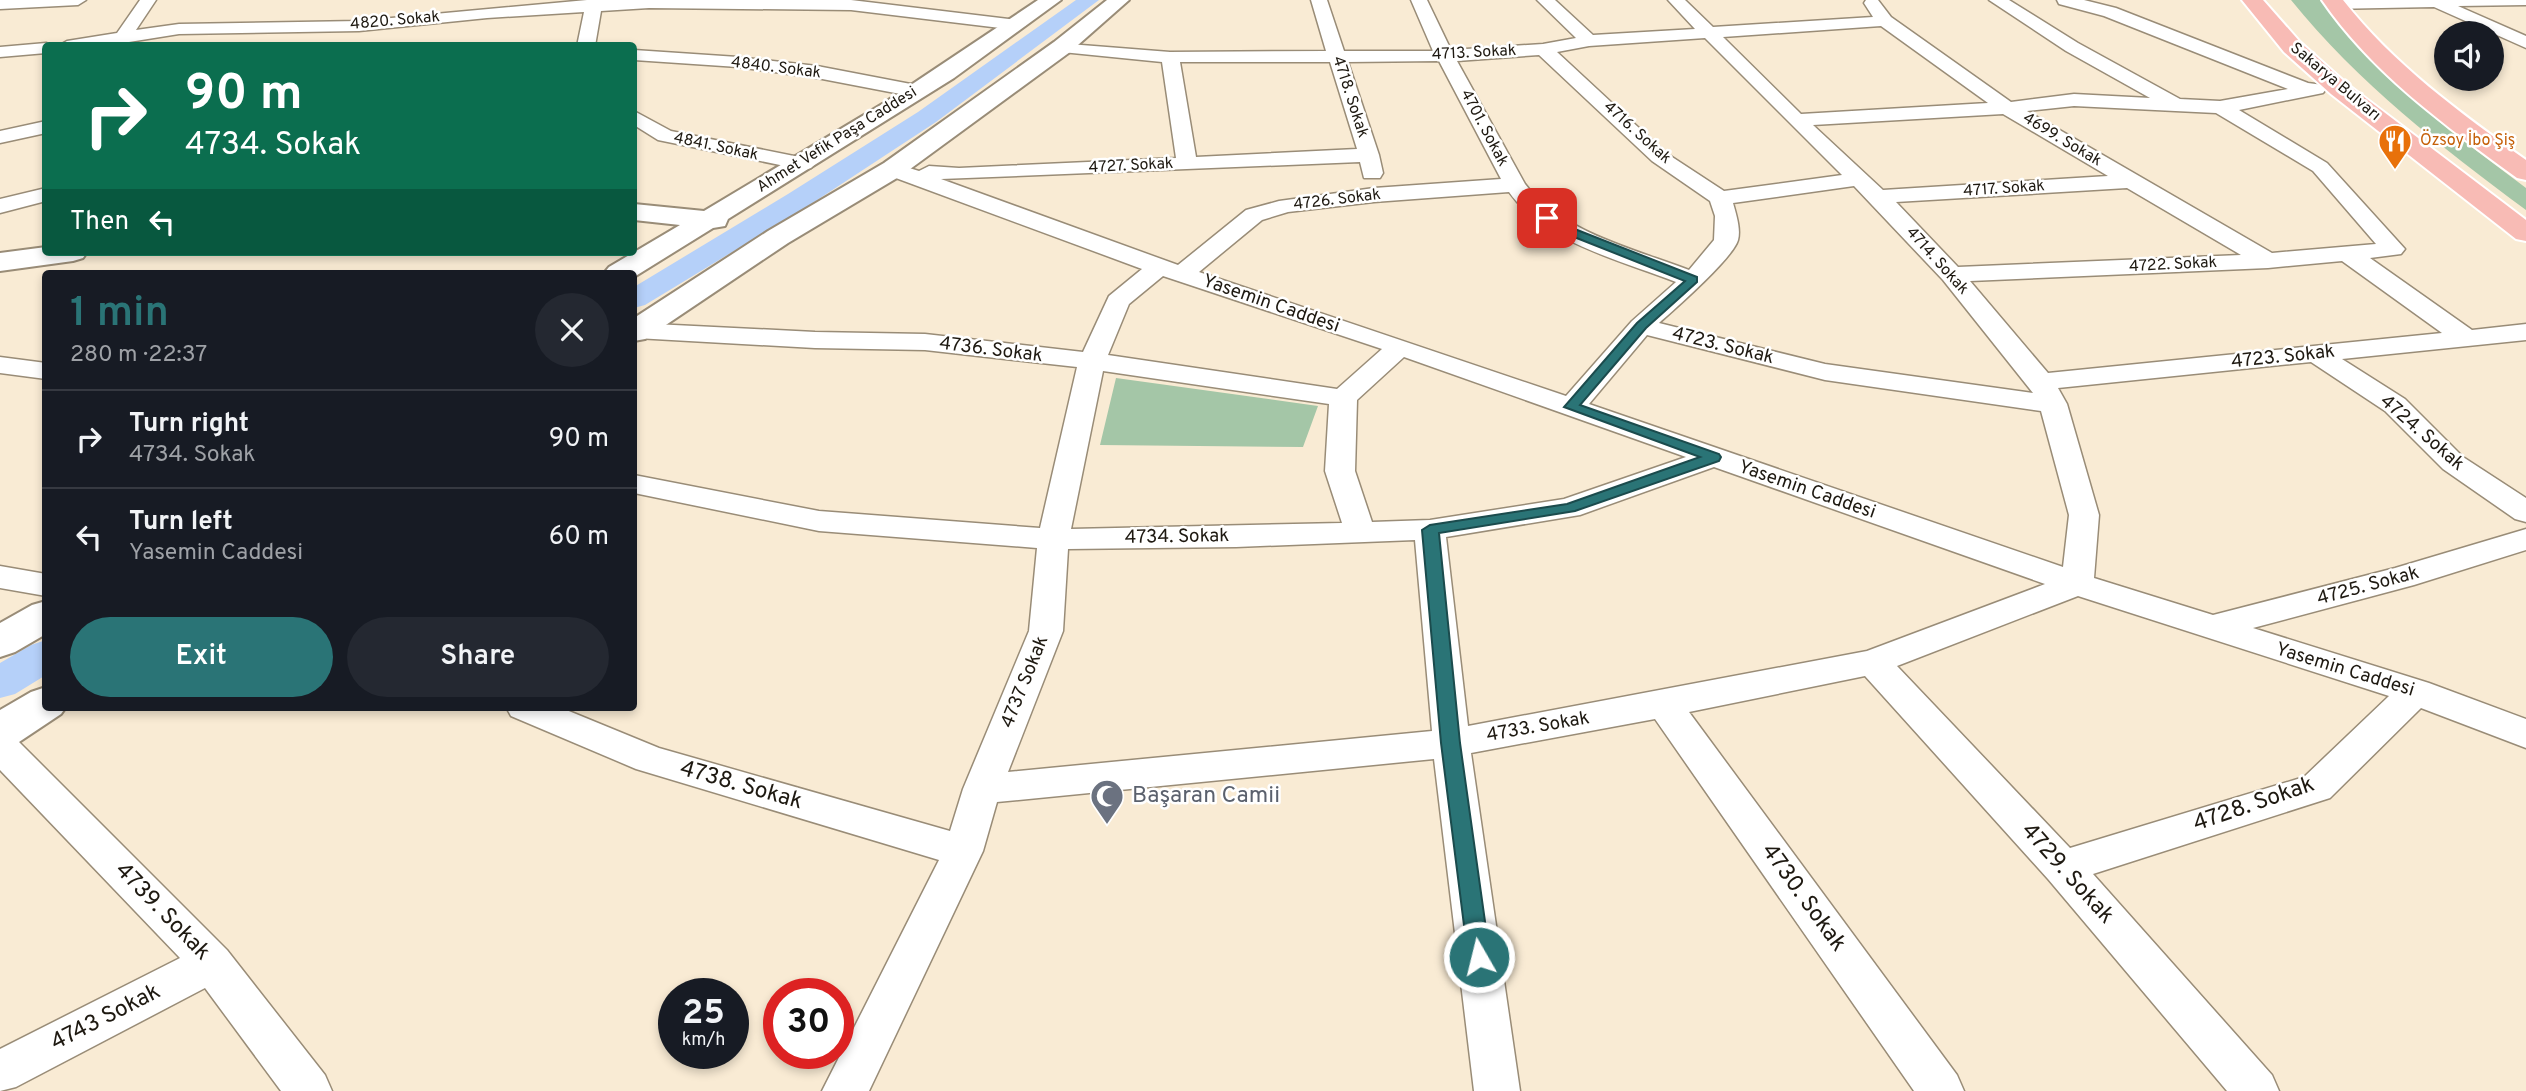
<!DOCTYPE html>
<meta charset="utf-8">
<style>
:root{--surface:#171b24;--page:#242831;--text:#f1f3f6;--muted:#9ea1a6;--line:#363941;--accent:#2a7476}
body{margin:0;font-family:Overpass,sans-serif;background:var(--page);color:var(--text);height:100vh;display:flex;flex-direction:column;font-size:26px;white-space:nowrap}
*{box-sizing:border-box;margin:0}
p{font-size:23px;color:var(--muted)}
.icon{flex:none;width:38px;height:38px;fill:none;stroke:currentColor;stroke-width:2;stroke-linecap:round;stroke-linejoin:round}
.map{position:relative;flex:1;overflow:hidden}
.sheet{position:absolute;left:42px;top:270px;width:595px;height:441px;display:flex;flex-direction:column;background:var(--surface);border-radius:7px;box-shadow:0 4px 10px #0003}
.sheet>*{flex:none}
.guide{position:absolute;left:42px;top:42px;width:595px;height:214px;border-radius:7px;box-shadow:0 4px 10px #0003;background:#0b6e4f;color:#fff;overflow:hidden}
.fabs{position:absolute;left:2434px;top:21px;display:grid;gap:14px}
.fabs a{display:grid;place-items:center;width:70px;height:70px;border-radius:50%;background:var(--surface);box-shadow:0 4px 10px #0003;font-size:35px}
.speed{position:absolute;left:658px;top:978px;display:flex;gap:14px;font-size:35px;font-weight:700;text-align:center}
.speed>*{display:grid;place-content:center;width:91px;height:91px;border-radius:50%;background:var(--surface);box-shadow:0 4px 10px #0003;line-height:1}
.speed small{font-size:18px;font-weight:400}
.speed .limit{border:10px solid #d22;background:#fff;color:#111}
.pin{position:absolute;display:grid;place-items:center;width:60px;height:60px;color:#fff;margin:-30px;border-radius:14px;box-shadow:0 4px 10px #0006}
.me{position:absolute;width:77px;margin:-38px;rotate:352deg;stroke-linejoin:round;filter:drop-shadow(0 0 5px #0008)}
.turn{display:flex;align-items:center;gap:24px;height:147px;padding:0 28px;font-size:32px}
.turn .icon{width:91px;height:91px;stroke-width:2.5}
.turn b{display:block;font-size:49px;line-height:60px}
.then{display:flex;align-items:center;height:66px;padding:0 28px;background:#0003;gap:14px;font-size:26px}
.round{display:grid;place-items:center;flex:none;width:74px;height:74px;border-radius:37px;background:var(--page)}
.summary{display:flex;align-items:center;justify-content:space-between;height:119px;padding:0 28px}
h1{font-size:42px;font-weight:600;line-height:52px;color:var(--accent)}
.cta{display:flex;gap:14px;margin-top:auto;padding:14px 28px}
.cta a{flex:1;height:80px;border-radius:42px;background:var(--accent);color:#fff;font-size:28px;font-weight:600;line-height:80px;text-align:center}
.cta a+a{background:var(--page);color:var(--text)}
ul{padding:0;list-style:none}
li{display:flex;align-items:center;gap:21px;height:98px;padding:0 28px;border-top:2px solid var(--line)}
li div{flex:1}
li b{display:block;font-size:26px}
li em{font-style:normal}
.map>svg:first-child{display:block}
.green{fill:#a4c6a7}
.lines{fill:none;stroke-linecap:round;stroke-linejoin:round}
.canal{fill:#b5d0f9;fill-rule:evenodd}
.minor-casing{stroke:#998c77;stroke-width:3}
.tertiary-casing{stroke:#998c77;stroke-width:4}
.primary-casing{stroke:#fff;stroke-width:4}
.minor{fill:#fff;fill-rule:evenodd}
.tertiary{fill:#fff;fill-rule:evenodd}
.primary{fill:#f8bbb5;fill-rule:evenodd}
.route{fill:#2a7476;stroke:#1b4b4d;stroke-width:2}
.labels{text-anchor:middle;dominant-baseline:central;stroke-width:5;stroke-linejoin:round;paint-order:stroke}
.far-street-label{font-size:16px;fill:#1e1911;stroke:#fff}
.far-food-label{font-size:16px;fill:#c56008;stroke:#fff;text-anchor:start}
.street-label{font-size:19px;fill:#1e1911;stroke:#fff}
.near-street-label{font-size:23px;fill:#1e1911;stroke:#fff}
.near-worship-label{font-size:23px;fill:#5b616d;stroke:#fff;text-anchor:start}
</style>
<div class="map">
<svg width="2526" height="1091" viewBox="0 0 2526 1091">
<rect width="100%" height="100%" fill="#f9ebd4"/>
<path class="green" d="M2291,0H2324L2386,76L2449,130L2526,188V210C2441,147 2358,83 2291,0Z
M1116,378L1318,406L1303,447L1100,445Z"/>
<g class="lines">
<path class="canal" d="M1076,0H1099L936,122L808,206L645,305L634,308V287L788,194L918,112Z
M46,640V675L15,694L0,698V663L31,645Z"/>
<defs>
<path id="minor" d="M0,0H86L78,5L0,9Z
M140,0H156L136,30L179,24L359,21L587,0H851L1017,20L1026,25L1017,30L851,10L649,8L601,11L595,46H577L584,12L487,18L359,31L179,34L129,42L126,46H58L67,41L117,33Z
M1311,0H1327L1344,51H1433L1411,0H1427L1451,50L1543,44L1576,38L1537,0H1555L1593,35L1695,29L1668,0H1685L1713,27L1873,17L1864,3L1866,0H1878L1891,17L2011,102L2074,94L2150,98L2066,51L1989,0H2009L2078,43L2180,99L2220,101L2288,89L2104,16L2059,4L2057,0H2084L2116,8L2308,83L2323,85L2326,89L2323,93L2239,110L2327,163L2405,249L2401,254L2370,258L2472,330L2526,324V340L2342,359L2405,399L2463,457L2526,498V522L2515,519L2443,469L2385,411L2311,362L2058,388L2067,404L2099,515L2094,578L2213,615L2395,568L2526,529V550L2414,585L2253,628L2429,683L2526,719V748L2421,708L2330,798L2093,874L2272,1075L2279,1091H2227L2048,879L1865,676L1689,712L1957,1075L1964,1091H1914L1655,719L1471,753L1520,1091H1474L1434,759L997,802L983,851L869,1091H822L939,860L636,769L511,716L506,707H559L659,748L950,831L963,789L1029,631L1037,548L819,531L634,493V475L819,511L1040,528L1077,367L925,350L815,348L636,338L634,337V323L815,332L925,334L1083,352L1109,296L1142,269L885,174L882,169L885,164L893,163L919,171L929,166L959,168L1176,158L1162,62L1062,52L1056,51L1053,47L1056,43L1170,52L1326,51ZM1881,26L1988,103L1801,114L1723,37ZM1705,38L1842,175L1724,191L1666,153L1557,52L1589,46ZM1539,55L1652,161L1710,201L1715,216L1714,240L1689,270C1634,249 1561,232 1525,184L1457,61ZM1439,61L1501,179L1374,188L1279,201L1246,210L1178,265L941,179L1360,162L1364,178H1380L1383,173L1379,155L1348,62ZM1180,62H1330L1357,149L1196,157ZM2074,106L2216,113L2313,171L2376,244L2272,253L2027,111ZM2003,114L2108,176L1883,190L1813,125ZM1854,186L1943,280L2033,393L1825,364L1659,323C1675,309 1733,258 1738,240C1741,229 1736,214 1733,203ZM2127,188L2241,255L1958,267L1896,202ZM1509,192C1545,243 1620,260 1676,282L1632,321L1566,396L1199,272L1262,220L1288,212L1374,202ZM2342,261L2442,333L2048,373L1970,281L2268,268ZM1163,276L1382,349L1337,389L1108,355L1129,304ZM1647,335L1825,380L2041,411L2069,515L2063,567L1589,404ZM1404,357L1686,457L1564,499L1430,520L1372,522L1355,471L1357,400ZM1103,371L1329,404L1325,471L1342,523L1071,529ZM1714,467L2045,584L1867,651L1468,726L1446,537L1580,515ZM1415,540L1432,731L1008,772L1063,631L1068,549L1236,547ZM2078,596L2389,696L2304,777L2070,848L1897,666Z
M2335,0H2526V5L2458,6L2526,36V48L2434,7L2329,9L2327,5Z
M46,43L53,46H46V53L0,57V47Z
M634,50L738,57L817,66L916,85L926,91L916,97L817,78L738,67L634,60Z
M634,111L671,131L804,158L811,160L815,164L811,168L804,170L658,140L634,125Z
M46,121V133L0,143V131Z
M46,188V201L0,213V199Z
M0,357L46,363V379L0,373Z
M0,566L46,574V596L0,588Z
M0,732L13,736L227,950L325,1075L332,1091H281L205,988L16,1087L0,1091V1049L180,958L0,770Z"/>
<path id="tertiary" d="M1038,0H1061L954,78L728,219L725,226L713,228L634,277V273H604L609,267L680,225L634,220V204L704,211L884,103Z
M1107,0H1129L1070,52L902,175L788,243L645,339L634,341V318L768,231L884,163L1054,42Z
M46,247V252H87L83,258L73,261L0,271V253Z
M46,601V634L15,652L0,657V623L32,605Z
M46,687V707H66L61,714L16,744L0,749V710L31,692Z"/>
<path id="primary" d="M2242,0H2263L2300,42L2347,84L2526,220V241L2516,239L2331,94L2284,52Z
M2322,0H2343C2393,64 2460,113 2526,160V180L2517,178C2446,126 2372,73 2322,0Z"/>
</defs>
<use href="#minor" class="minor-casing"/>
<use href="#tertiary" class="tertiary-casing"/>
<use href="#primary" class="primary-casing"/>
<use href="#minor" class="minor"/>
<use href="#tertiary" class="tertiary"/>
<use href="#primary" class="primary"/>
</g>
<path class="route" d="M1543,215H1551L1567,226L1697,277V282L1646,328L1580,405L1719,454L1721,457L1719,461L1575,511L1439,533L1460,743L1490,957L1487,964L1479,967L1472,964L1468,957L1441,743L1422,530L1430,525L1567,504L1700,457L1564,407L1637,323L1685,281L1559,231L1543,220Z"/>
<defs>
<symbol id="restaurant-pin" viewBox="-11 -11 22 30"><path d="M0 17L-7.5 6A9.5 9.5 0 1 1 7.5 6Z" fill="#e8710a" stroke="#fff"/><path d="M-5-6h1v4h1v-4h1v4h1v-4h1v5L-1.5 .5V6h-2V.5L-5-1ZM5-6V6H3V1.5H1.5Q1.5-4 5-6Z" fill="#fff"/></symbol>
<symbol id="mosque-pin" viewBox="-11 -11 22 30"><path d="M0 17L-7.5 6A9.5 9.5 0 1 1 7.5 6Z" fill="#6b7280" stroke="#fff"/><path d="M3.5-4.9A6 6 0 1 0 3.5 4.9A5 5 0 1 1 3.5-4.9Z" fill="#fff"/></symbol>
</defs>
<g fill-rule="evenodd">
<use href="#restaurant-pin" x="2376" y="122" width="38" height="52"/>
<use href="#mosque-pin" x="1088" y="777" width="38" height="52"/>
</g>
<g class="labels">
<g class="far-street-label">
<text transform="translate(395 21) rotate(-5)">4820. Sokak</text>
<text transform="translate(1474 53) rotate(-3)">4713. Sokak</text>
<text transform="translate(776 68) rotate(7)">4840. Sokak</text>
<text transform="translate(2335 82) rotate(40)">Sakarya Bulvarı</text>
<text transform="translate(1350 97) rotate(72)">4718. Sokak</text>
<text transform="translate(1484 128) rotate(62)">4701. Sokak</text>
<text transform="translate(1637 133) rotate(42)">4716. Sokak</text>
<text transform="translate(837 140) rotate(-32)">Ahmet Vefik Paşa Caddesi</text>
<text transform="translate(2062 140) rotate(31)">4699. Sokak</text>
<text transform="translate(716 147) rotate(12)">4841. Sokak</text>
<text transform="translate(1131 166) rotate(-3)">4727. Sokak</text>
<text transform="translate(2004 189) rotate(-4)">4717. Sokak</text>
<text transform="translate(1337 200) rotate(-7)">4726. Sokak</text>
<text transform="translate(1937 261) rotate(48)">4714. Sokak</text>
<text transform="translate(2173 265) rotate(-3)">4722. Sokak</text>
</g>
<g class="far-food-label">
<text x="2420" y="141">Özsoy İbo Şiş</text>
</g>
<g class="street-label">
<text transform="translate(1271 304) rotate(19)">Yasemin Caddesi</text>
<text transform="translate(1723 346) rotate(14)">4723. Sokak</text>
<text transform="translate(991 350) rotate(7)">4736. Sokak</text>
<text transform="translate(2283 357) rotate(-6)">4723. Sokak</text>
<text transform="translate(2422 433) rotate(41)">4724. Sokak</text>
<text transform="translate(1807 490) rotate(19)">Yasemin Caddesi</text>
<text transform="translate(1177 537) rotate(-1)">4734. Sokak</text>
<text transform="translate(2368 586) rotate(-15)">4725. Sokak</text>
<text transform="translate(2345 670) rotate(17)">Yasemin Caddesi</text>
<text transform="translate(1025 682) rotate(-68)">4737 Sokak</text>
<text transform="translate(1538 727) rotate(-10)">4733. Sokak</text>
</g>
<g class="near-street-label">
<text transform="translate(741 786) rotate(16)">4738. Sokak</text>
<text transform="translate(2254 805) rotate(-19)">4728. Sokak</text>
<text transform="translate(2067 874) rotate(48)">4729. Sokak</text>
<text transform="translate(1803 898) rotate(54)">4730. Sokak</text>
<text transform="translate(162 912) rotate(46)">4739. Sokak</text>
<text transform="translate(106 1018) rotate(-27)">4743 Sokak</text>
</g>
<g class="near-worship-label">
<text x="1132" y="796">Başaran Camii</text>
</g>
</g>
</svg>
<div class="fabs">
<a><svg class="icon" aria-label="sound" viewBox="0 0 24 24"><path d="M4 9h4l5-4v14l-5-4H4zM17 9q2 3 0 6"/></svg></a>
</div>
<div class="speed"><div>25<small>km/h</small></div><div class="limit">30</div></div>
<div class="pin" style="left:1547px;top:218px;background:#d93025"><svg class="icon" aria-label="arrive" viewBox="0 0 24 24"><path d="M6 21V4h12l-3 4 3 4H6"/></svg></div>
<svg class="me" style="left:1479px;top:957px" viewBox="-20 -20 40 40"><circle r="17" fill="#2a7476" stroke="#fff" stroke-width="3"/><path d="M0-11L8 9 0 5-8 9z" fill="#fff"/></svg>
<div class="guide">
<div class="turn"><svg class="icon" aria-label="right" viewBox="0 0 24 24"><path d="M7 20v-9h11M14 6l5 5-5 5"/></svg><div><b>90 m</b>4734. Sokak</div></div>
<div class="then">Then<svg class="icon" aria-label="left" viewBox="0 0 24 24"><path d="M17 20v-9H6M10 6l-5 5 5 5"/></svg></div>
</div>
<section class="sheet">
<div class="summary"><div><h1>1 min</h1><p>280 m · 22:37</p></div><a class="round"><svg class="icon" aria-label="close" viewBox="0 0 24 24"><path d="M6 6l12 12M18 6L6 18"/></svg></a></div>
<ul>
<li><svg class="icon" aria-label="right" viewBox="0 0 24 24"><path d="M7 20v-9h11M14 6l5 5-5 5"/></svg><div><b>Turn right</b><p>4734. Sokak</p></div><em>90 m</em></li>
<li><svg class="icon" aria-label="left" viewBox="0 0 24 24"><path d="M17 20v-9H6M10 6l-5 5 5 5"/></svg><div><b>Turn left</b><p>Yasemin Caddesi</p></div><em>60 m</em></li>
</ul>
<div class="cta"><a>Exit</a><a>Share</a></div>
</section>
</div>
